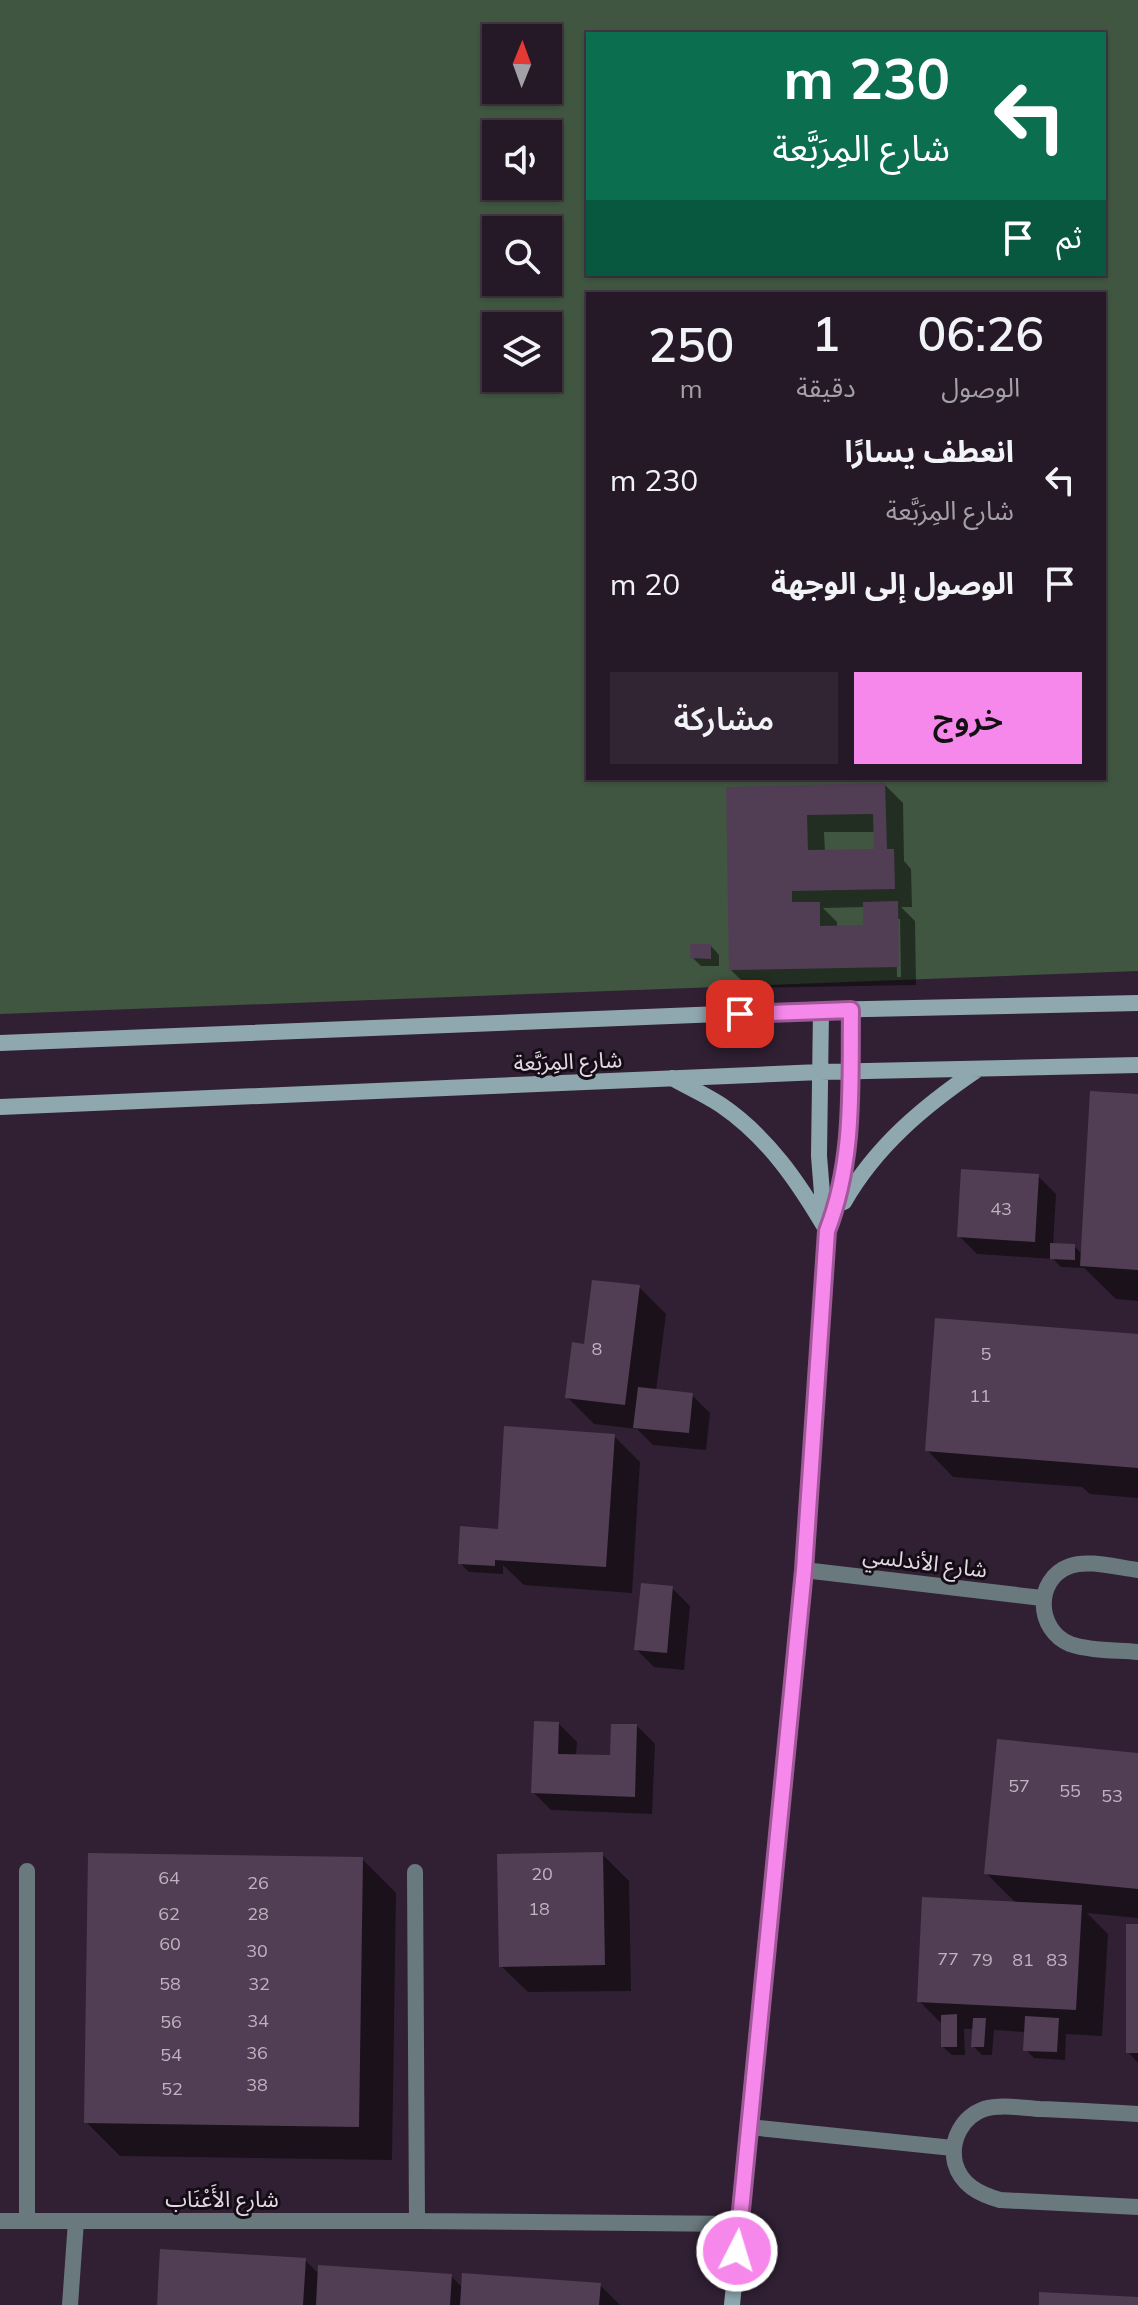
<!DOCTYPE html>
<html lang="ar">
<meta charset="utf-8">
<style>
:root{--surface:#251827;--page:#312533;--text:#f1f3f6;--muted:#a3a0a7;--line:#423744;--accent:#f788eb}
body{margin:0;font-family:Mulish,"Noto Sans Arabic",sans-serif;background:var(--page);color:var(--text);direction:rtl;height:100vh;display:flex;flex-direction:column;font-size:30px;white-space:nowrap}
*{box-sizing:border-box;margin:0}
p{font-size:26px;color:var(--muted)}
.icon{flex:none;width:44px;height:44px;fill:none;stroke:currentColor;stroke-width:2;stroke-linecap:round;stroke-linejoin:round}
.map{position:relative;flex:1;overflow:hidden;direction:ltr}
.sheet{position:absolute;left:586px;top:292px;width:520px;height:488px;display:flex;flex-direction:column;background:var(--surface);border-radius:0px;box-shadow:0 2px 6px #0004,0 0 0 2px var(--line);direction:rtl}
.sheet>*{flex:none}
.banner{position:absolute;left:586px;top:32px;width:520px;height:244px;border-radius:0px;box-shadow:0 2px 6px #0004,0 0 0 2px var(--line);direction:rtl;background:#0b6e4f;color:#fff;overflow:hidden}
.needle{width:52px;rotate:1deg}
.fabs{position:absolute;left:482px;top:24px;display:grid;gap:16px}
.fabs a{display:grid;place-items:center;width:80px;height:80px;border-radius:0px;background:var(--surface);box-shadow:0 2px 6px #0004,0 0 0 2px var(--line);font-size:40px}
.pin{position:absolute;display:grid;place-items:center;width:68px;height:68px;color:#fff;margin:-34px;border-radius:16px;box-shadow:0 4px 12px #0006}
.me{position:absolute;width:88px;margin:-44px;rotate:5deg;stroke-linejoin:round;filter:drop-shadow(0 0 6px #0008)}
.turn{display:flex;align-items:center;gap:28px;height:168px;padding:0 24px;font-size:36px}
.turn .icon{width:104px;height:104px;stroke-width:2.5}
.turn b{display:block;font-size:56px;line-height:68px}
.then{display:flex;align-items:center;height:76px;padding:0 24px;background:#0003;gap:16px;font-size:30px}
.eta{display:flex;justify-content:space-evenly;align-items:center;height:136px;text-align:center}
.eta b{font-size:48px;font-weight:600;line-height:56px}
.primary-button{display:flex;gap:16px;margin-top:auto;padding:16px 24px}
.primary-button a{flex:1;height:92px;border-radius:0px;background:var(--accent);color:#111;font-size:32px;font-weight:600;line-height:92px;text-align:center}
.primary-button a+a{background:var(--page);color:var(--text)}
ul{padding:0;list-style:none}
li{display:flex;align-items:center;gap:24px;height:104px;padding:0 24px}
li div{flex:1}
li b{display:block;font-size:30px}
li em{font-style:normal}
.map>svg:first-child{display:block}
.green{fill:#405641;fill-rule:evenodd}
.shadow{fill:#0007;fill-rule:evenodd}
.building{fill:#513e54;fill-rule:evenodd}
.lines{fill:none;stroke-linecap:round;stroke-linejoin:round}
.street{stroke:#6a797d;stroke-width:16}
.secondary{stroke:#8fa8af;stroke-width:16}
.route-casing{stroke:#a15899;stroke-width:20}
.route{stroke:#f788eb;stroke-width:14}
.labels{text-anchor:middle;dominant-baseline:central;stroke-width:6;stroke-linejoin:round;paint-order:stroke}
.number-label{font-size:18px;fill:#bfb2c1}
.street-label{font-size:22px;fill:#e4d8e5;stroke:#150d16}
</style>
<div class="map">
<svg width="1138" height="2305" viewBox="0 0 1138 2305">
<rect width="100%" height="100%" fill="#312034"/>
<path class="green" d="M0,0H1138V971L0,1014ZM588,34H1104V274H588ZM496,38H548V90H496ZM496,134H548V186H496ZM496,230H548V282H496ZM588,294H1104V778H588ZM496,326H548V378H496Z"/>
<path class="shadow" d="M885,785L903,803L904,861L911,869L912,907H901L915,921L916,985L749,988L731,970L728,789ZM824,832H875L876,851L825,852ZM865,907V927H837V922L823,908ZM896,919H900L901,977H897Z
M711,946L719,955V966H701L692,957Z
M1138,1096V1301L1116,1299L1084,1268L1061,1267L1053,1259L977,1254L959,1236L1038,1176L1056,1194L1053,1245L1074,1246L1082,1254Z
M639,1287L666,1314L656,1391L692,1395L710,1413L706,1450L653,1445L637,1429L594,1424L567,1397L586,1346Z
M1138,1336V1498L1090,1494L1082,1487L953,1477L927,1450Z
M614,1436L640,1462L632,1593L524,1585L503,1565V1574L469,1572L460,1563Z
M672,1588L690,1606L684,1670L654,1667L636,1649Z
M559,1724L577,1742L576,1756L612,1757L637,1726L655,1744L652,1814L551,1810L533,1792Z
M1138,1755V1918L1087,1913L1108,1934L1102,2036L1066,2034L1065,2060L1034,2058L1026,2050V2032L994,2030L992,2055H982L973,2046L974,2029H964L965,2055H952L943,2047V2025L919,2001L1017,1904L986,1873Z
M602,1854L629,1881L631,1991L528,1992L501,1966Z
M362,1859L396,1893L392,2160L120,2156L86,2122Z
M1138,1926V2063L1128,2052Z
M305,2260L320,2275L451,2276L463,2288L600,2285L620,2305H159Z"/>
<path class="building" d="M885,783L887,849H894L895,889L792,891V902H820V926L863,925V902L898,901L899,967L729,970L726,787ZM873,814L874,849L808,850L807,815Z
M690,944H711V959L690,958Z
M1090,1091L1138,1094V1270L1080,1266Z
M961,1169L1039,1174L1035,1242L957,1237Z
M1050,1243L1075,1244V1260L1050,1259Z
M592,1280L640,1285L625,1405L565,1398L572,1342L584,1344Z
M935,1318L1138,1334V1468L925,1451Z
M638,1387L693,1393L689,1433L633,1428Z
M504,1426L615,1434L606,1567L495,1560V1566L458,1564L460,1526L498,1529Z
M641,1583L673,1586L667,1653L634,1650Z
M534,1721L559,1722L558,1754L610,1755L611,1724H637L635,1797L531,1793Z
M997,1739L1138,1753V1889L984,1874Z
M603,1852L605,1965L499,1967L497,1854Z
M88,1853L363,1857L359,2127L84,2123Z
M922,1897L1082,1905L1076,2010L917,2002Z
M1126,1924H1138V2053H1126Z
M957,2014V2047H941V2015Z
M1025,2016L1059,2018L1057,2052L1023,2051Z
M973,2018H986L984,2047H971Z
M160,2249L306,2258L303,2305H157Z
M318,2265L452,2274L450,2305H316Z
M462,2273L601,2283L599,2305H460Z
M1039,2292L1138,2297V2305H1039Z"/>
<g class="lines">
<path class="street" d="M804,1570L1042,1598
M1138,1570C1118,1568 1089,1559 1070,1566C1034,1579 1036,1630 1070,1644C1090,1651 1117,1650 1138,1652
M27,1871V2221
M415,1872L417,2221
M1138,2114C1105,2112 1072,2110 1040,2109C1023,2108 1001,2104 984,2109C962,2117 950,2140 955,2163C961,2185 979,2194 1000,2200L1138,2207
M749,2127L953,2148
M0,2221H417L739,2224
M70,2305L76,2221"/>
<path class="secondary" d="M821,1010L819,1156L824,1218
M0,1043L821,1010L1138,1003
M672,1078C688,1087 706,1095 721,1105C768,1137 799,1183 827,1231
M0,1107L820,1072L1138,1065
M844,1202C876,1146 924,1106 977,1070
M732,2305L804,1570L827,1231C855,1159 850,1085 851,1010"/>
</g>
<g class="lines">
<defs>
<path id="route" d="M737,2251L804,1570L827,1231C855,1159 850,1085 851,1010L740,1014"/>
</defs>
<use href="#route" class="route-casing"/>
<use href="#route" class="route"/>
</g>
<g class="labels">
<g class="number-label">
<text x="1001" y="1208">43</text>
<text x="597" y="1348">8</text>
<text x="986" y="1353">5</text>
<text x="980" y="1395">11</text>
<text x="1019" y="1785">57</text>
<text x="1070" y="1790">55</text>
<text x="1112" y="1795">53</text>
<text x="542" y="1873">20</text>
<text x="169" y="1877">64</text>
<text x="258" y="1882">26</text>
<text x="539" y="1908">18</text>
<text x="169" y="1913">62</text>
<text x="258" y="1913">28</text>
<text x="170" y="1943">60</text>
<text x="257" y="1950">30</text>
<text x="948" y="1958">77</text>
<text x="982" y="1959">79</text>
<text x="1023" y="1959">81</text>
<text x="1057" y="1959">83</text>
<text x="170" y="1983">58</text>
<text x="259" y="1983">32</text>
<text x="258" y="2020">34</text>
<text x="171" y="2021">56</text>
<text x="257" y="2052">36</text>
<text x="171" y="2054">54</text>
<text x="257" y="2084">38</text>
<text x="172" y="2088">52</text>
</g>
<g class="street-label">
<text transform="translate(568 1061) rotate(-2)">شارع المِرَبَّعة</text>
<text transform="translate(925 1562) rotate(7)">شارع الأندلسي</text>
<text x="222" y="2199">شارع الأَعْنَاب</text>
</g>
</g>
</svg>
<div class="fabs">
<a><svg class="needle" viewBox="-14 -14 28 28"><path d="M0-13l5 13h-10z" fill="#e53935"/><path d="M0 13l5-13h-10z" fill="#a3a0a7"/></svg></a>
<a><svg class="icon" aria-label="sound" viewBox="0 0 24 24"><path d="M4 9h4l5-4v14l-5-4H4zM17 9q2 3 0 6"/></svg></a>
<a><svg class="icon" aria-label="search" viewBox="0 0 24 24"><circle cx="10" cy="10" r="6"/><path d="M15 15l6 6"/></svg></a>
<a><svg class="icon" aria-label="layers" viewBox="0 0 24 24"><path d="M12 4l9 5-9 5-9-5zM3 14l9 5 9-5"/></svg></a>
</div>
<div class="pin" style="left:740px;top:1014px;background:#d93025"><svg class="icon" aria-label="arrive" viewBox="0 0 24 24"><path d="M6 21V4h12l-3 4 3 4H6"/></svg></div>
<svg class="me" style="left:737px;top:2251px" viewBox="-20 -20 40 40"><circle r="17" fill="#f788eb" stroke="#fff" stroke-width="3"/><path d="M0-11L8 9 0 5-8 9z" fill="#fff"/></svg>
<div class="banner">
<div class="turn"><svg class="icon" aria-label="left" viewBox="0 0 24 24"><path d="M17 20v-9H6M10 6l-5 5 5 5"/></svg><div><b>230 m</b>شارع المِرَبَّعة</div></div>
<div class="then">ثم<svg class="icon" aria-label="arrive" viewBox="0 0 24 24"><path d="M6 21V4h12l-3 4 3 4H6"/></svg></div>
</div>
<section class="sheet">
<div class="eta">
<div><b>06:26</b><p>الوصول</p></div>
<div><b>1</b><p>دقيقة</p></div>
<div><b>250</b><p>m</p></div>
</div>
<ul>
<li><svg class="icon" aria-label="left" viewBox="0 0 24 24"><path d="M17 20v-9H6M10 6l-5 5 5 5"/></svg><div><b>انعطف يسارًا</b><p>شارع المِرَبَّعة</p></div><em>230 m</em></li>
<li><svg class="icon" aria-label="arrive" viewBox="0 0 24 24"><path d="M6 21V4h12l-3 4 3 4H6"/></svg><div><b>الوصول إلى الوجهة</b></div><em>20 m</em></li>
</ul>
<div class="primary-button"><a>خروج</a><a>مشاركة</a></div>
</section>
</div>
